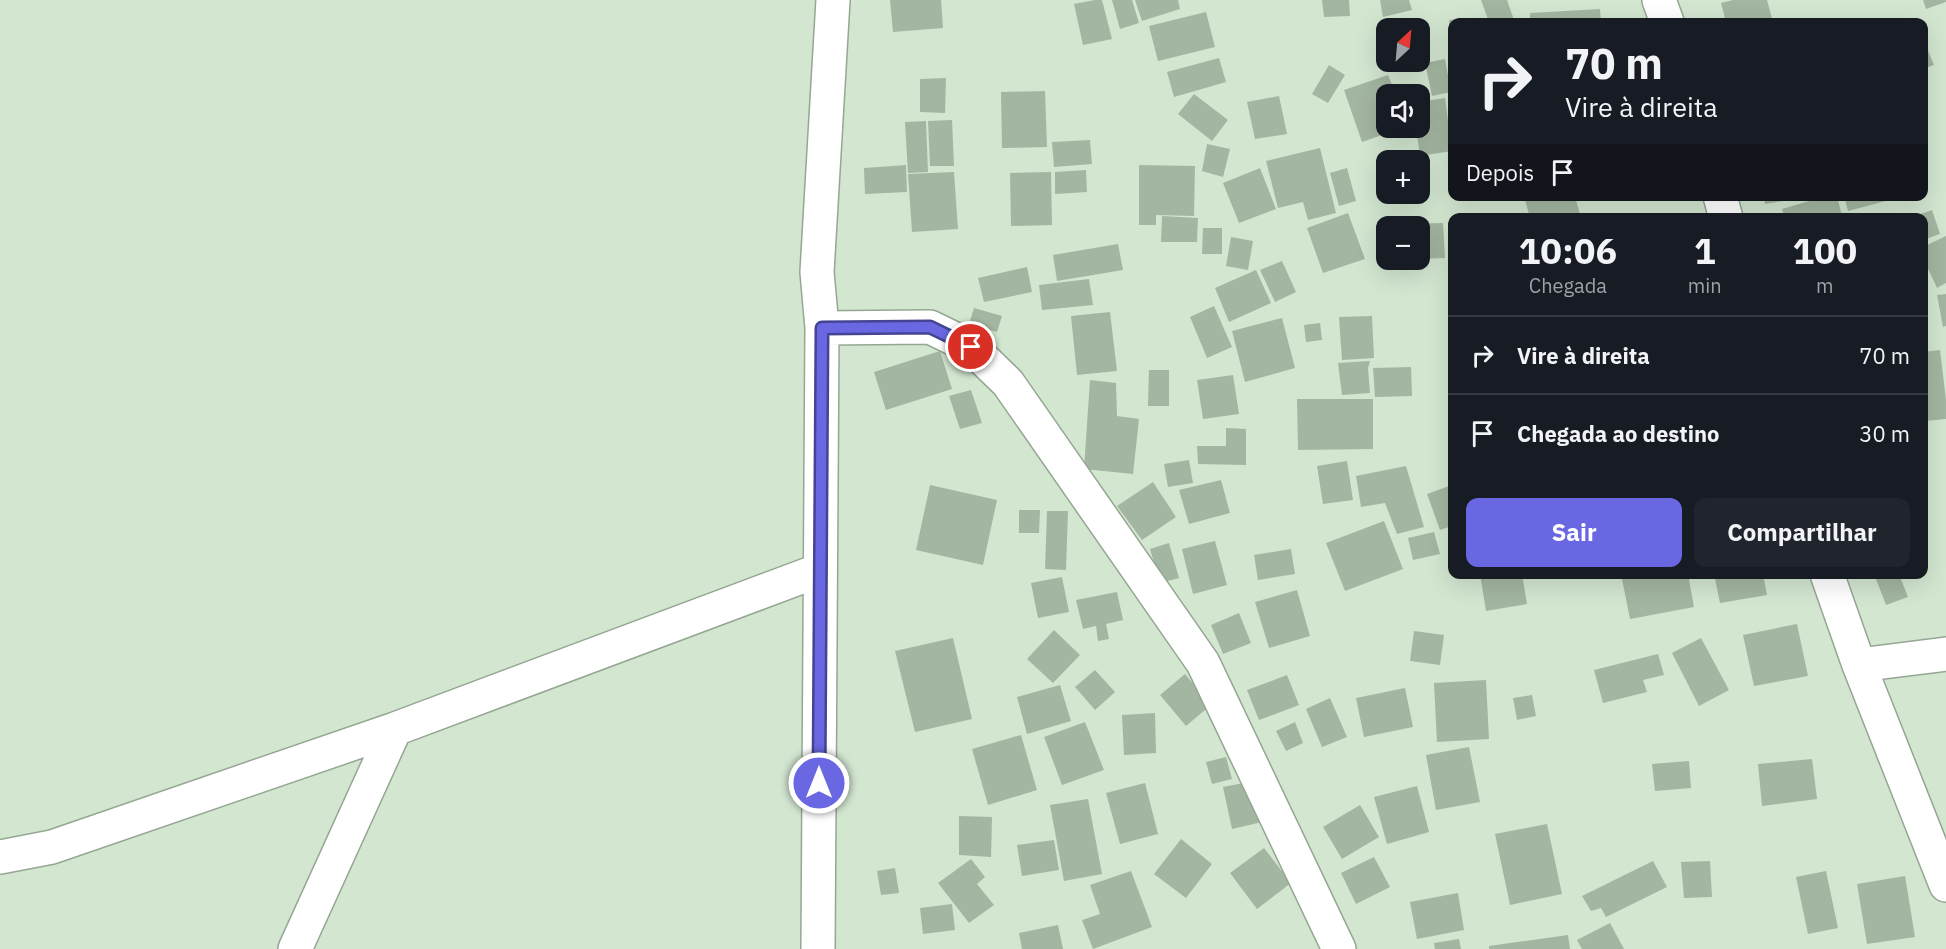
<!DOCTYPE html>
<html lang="pt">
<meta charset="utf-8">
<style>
:root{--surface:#171b24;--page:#20242c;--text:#f1f3f6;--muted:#9ea1a6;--line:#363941;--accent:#6968e2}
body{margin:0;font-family:"IBM Plex Sans",sans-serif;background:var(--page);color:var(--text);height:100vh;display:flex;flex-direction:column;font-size:22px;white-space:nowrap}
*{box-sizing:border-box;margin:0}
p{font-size:20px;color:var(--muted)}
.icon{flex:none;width:33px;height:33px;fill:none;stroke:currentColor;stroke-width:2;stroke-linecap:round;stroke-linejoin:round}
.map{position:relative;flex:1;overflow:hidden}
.sheet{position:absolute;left:1448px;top:213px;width:480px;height:366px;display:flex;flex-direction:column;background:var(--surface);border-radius:12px;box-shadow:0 6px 24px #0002}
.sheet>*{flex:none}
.top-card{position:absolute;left:1448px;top:18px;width:480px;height:183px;border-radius:12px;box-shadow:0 6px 24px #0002;background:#171b24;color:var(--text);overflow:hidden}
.needle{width:39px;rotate:26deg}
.buttons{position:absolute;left:1376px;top:18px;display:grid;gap:12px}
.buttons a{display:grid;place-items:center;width:54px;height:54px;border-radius:12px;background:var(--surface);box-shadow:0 6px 24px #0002;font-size:30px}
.pin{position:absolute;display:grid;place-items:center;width:51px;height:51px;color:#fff;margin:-26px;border:3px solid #fff;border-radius:50%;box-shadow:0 2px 6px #0007}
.me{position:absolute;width:66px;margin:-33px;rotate:0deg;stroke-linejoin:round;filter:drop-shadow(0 0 4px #0008)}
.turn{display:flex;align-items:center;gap:21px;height:126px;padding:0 18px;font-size:27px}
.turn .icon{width:78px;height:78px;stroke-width:2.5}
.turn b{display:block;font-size:42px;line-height:51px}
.then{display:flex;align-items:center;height:57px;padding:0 18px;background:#0003;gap:12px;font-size:22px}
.eta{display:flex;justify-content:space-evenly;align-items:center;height:102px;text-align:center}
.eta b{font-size:36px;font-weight:700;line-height:42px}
.button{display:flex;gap:12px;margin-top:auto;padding:12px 18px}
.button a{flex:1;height:69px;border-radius:12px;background:var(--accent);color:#fff;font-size:24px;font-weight:700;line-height:69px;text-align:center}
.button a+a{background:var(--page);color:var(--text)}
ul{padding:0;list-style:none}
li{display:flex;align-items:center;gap:18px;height:78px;padding:0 18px;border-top:2px solid var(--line)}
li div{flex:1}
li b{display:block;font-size:22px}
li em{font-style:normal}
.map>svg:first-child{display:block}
.building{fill:#a3b6a1}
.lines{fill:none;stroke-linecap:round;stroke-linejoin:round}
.minor-casing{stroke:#95a793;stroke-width:36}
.minor{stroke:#fff;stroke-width:33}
.route-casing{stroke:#444493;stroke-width:15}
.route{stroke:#6968e2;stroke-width:10}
</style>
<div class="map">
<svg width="1946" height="949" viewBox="0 0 1946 949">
<rect width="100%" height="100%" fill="#d2e6d0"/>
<path class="building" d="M890,0H941L943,28L893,32Z
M1095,0H1102L1112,39L1083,45L1074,4Z
M1112,0H1132L1139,23L1120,29Z
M1135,0H1178L1180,9L1142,21Z
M1322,0H1349L1350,16L1324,17Z
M1380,0H1409L1412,10L1383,17Z
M1481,0H1507L1514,20L1508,22H1489Z
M1733,0H1767L1773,22H1726L1721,3Z
M1923,0H1946V2L1926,9Z
M1600,9L1601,22H1530V13Z
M1206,12L1215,47L1158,61L1149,26Z
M1469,18V22H1452V36H1450L1449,20Z
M1923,39L1934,65L1923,69Z
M1219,58L1226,82L1174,97L1167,72Z
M1445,59L1451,92L1432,96L1425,63Z
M1329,65L1345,75L1328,103L1312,94Z
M1388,75L1396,94H1386V128H1402L1362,142L1344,90Z
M946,78L945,113L920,112V79Z
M1045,91L1047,147L1002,148L1001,92Z
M1194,94L1228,120L1212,141L1178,114Z
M1279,96L1287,134L1255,139L1247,102Z
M1445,98L1452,151L1420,156L1416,128H1419V102Z
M952,120L954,166H930L928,121Z
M926,121L928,172L908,173L905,122Z
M1090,140L1092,164L1054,167L1052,142Z
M1207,144L1230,149L1223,177L1202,171Z
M1320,148L1336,213L1308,220L1303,202L1278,208L1266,161Z
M906,165L907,192L865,194L864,168Z
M1139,165L1195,166L1194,216L1156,215V225H1139Z
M1260,168L1276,209L1239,223L1223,183Z
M1347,168L1356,201L1339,206L1330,173Z
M1086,170L1087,192L1055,194V172Z
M954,172L958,229L912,232L908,174Z
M1051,172L1052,225L1011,226L1010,173Z
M1524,196H1575L1581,218H1530Z
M1764,196H1801V198L1765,204Z
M1826,196H1837L1842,216L1835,218H1785L1782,209Z
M1844,196H1900L1901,197L1848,211Z
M1932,210L1940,234L1923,240V218L1912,217Z
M1348,213L1365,259L1323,273L1307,228Z
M1162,216L1198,218L1197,242H1161Z
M1443,223L1445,258L1419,259V226H1403V224Z
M1203,228H1222V254H1202Z
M1946,236V283L1937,288L1923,258V247Z
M1231,237L1253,241L1248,270L1226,266Z
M1118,244L1123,270L1057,281L1053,255Z
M1282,261L1296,292L1275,302L1260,270Z
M1027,267L1032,292L984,302L978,278Z
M1256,270L1271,303L1229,322L1215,288Z
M1089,279L1093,305L1042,310L1039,285Z
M1946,294V326L1943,327L1937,295Z
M1214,306L1232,347L1207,358L1190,317Z
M974,308L1002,316L997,332L969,324Z
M1110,312L1117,371L1077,375L1071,316Z
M1372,316L1374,358L1342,360L1339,317Z
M1282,318L1295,368L1245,382L1232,331Z
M1320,323L1322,340L1306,342L1304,325Z
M1940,350L1946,400V419L1925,421L1923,405V352Z
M940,351L952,389L886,410L874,372Z
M1370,361L1368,368L1370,393L1342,395L1338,363Z
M1411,367L1412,396L1375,397L1373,368Z
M1149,370H1169V406H1148Z
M1233,375L1239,414L1203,419L1197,380Z
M1090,380L1116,383L1117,416L1139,419L1133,474L1084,469Z
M971,390L982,423L960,429L949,396Z
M1297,399H1373V449L1298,450Z
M1226,428L1246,429V465L1198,464L1197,446H1226Z
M1189,460L1193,483L1168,487L1164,464Z
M1347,461L1353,500L1323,504L1317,466Z
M1406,466L1424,527L1397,534L1385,503L1361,507L1356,476Z
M1221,480L1230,513L1189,524L1179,490Z
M1153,482L1176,517L1142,540L1117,506Z
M930,485L997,500L983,565L916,550Z
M1452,485V526L1440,530L1427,494Z
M1019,510H1040L1039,533H1019Z
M1047,511H1068L1066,570L1045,569Z
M1384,521L1403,569L1345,591L1326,543Z
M1434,532L1440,554L1413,560L1408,538Z
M1215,541L1227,585L1193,594L1182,549Z
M1169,543L1179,578L1160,583L1150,549Z
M1291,549L1295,574L1258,580L1254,555Z
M1480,574H1522L1527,604L1486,611Z
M1621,574H1688L1694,607L1630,619Z
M1714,574H1763L1767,595L1720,603Z
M1887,574H1899L1908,597L1886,605L1876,579Z
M1062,577L1069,612L1038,618L1031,583Z
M1297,590L1310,636L1269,648L1255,602Z
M1117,592L1123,620L1106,624L1109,639L1098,641L1096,626L1083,629L1076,600Z
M1239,613L1251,643L1223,654L1211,625Z
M1797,624L1808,676L1754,686L1743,635Z
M1054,630L1080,655L1053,683L1027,659Z
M1414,631L1444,635L1440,665L1410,661Z
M953,638L972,719L915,732L895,651Z
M1701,638L1729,690L1699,706L1672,653Z
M1658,654L1664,675L1643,680L1647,692L1603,703L1594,670Z
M1095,670L1115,692L1095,710L1075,687Z
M1185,674L1211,705L1186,726L1160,695Z
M1287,675L1299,705L1259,720L1247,690Z
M1486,680L1489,739L1437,742L1434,683Z
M1060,685L1071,721L1027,734L1017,697Z
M1405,688L1413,727L1364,737L1356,698Z
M1532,695L1536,716L1517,720L1513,698Z
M1330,698L1347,737L1322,747L1306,709Z
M1155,713L1156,753L1124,755L1122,715Z
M1085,722L1104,770L1062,785L1044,737Z
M1295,722L1303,743L1286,751L1276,731Z
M1021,735L1037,790L988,805L972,749Z
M1469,747L1480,802L1436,810L1426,755Z
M1226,757L1232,779L1212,784L1206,762Z
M1812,759L1817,799L1762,806L1758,764Z
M1689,761L1691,788L1655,791L1652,764Z
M1254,781L1262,822L1232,829L1223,787Z
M1145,783L1158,834L1120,844L1106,793Z
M1417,786L1429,832L1387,844L1374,797Z
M1088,799L1102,874L1064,881L1050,805Z
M1360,805L1379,837L1342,859L1323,827Z
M959,816L992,817L991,857L959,855Z
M1547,824L1562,894L1510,905L1495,834Z
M1181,839L1212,864L1186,898L1154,874Z
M1054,840L1059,870L1022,876L1017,845Z
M1264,848L1291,883L1257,909L1230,873Z
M1374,857L1390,887L1356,904L1341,873Z
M971,859L985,877L977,884L994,905L969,923L938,883Z
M1653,861L1667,887L1606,917L1601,908L1591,911L1582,896Z
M1710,861L1712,897L1684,898L1681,862Z
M895,868L899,893L881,895L877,871Z
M1131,871L1152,927L1093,949L1082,920L1100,914L1090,885Z
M1826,871L1838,928L1808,934L1796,877Z
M1905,876L1915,937L1867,944L1857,884Z
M1458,893L1464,930L1417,939L1410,902Z
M952,904L955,930L923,934L920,908Z
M1610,923L1624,949H1582L1577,940Z
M1058,925L1063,949H1022L1019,933Z
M1568,935L1570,949H1489V946Z
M1459,939L1461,949H1435L1434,943Z"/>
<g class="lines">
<defs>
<path id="minor" d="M1659,0L1667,22
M1720,196L1726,218
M822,328L930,327L971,347L1008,383L1203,663L1339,949
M1827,574L1859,665L1946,885
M1859,665L1946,654
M0,857L52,847L395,729
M295,949L395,729L820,570
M818,949L822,328L817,272L833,0"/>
</defs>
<use href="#minor" class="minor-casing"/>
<use href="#minor" class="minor"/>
</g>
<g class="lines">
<defs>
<path id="route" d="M819,783L822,328L930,327L971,347"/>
</defs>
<use href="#route" class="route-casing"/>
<use href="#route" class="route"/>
</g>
</svg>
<div class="buttons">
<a><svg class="needle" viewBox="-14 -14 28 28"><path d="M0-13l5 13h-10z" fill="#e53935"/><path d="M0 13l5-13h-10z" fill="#9ea1a6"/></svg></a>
<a><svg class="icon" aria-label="sound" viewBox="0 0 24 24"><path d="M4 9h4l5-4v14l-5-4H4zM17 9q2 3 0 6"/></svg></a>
<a>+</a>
<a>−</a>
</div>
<div class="pin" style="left:971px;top:347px;background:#d93025"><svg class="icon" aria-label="arrive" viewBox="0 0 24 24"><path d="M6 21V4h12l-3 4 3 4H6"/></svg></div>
<svg class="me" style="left:819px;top:783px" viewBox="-20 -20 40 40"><circle r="17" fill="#6968e2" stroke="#fff" stroke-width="3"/><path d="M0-11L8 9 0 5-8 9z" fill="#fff"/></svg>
<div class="top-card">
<div class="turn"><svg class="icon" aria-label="right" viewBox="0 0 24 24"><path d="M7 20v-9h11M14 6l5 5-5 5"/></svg><div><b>70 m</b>Vire à direita</div></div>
<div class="then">Depois<svg class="icon" aria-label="arrive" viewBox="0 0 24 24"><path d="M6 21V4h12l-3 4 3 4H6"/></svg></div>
</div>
<section class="sheet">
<div class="eta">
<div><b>10:06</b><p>Chegada</p></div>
<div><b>1</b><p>min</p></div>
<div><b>100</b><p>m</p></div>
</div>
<ul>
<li><svg class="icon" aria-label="right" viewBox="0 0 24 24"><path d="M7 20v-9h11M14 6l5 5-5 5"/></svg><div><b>Vire à direita</b></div><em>70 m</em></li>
<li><svg class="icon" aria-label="arrive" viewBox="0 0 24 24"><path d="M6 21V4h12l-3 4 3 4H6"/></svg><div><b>Chegada ao destino</b></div><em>30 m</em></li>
</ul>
<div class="button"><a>Sair</a><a>Compartilhar</a></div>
</section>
</div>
